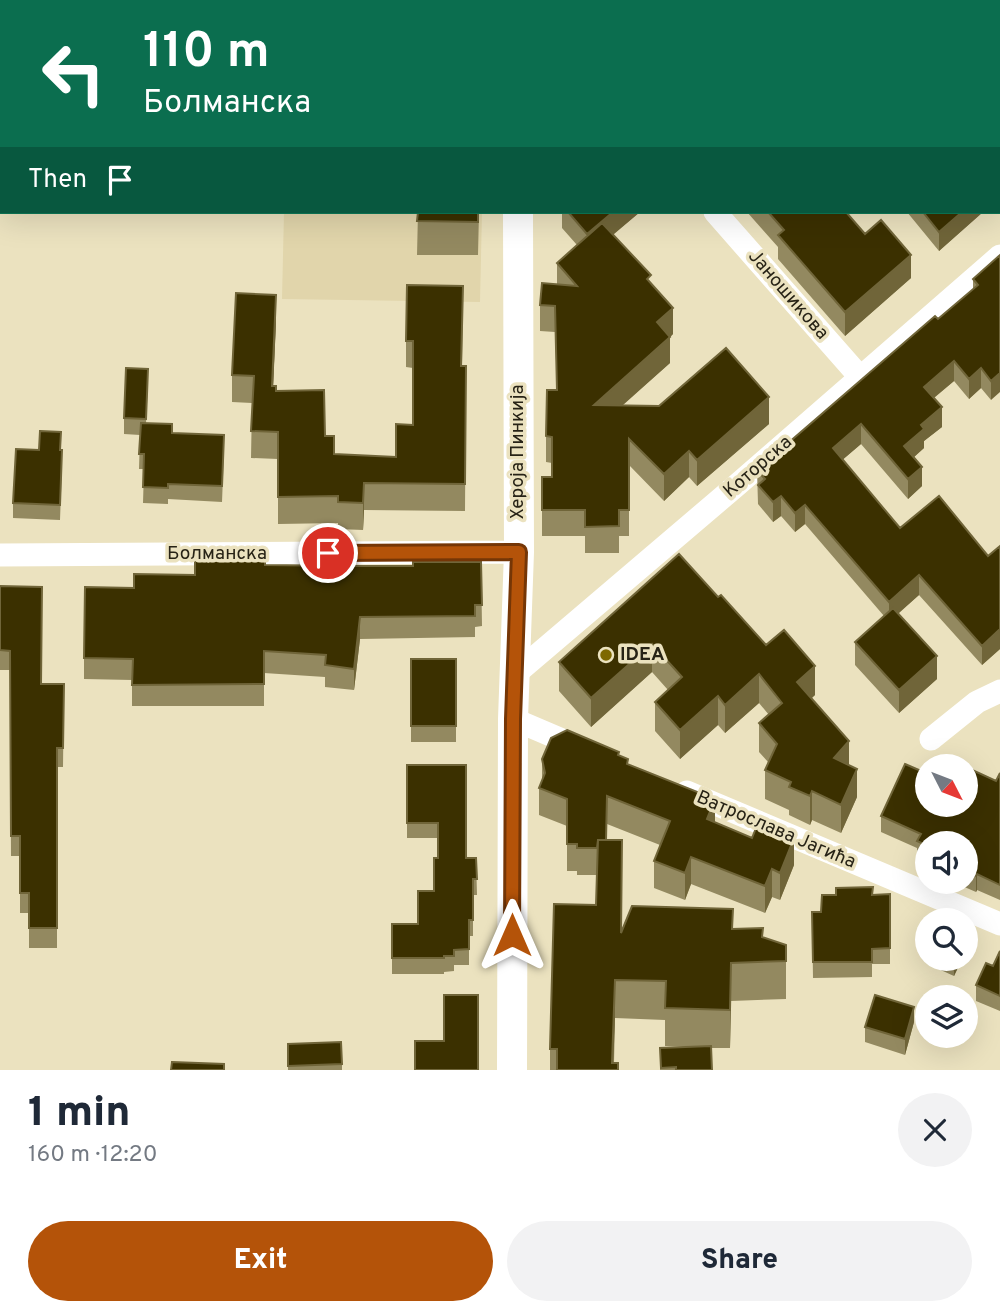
<!DOCTYPE html>
<meta charset="utf-8">
<style>
:root{--surface:#fff;--page:#f2f2f3;--text:#1f2937;--muted:#747a83;--accent:#b45309}
body{margin:0;font-family:Overpass,sans-serif;background:var(--page);color:var(--text);height:100vh;display:flex;flex-direction:column;font-size:26px;white-space:nowrap}
*{box-sizing:border-box;margin:0}
p{font-size:23px;color:var(--muted)}
.icon{flex:none;width:38px;height:38px;fill:none;stroke:currentColor;stroke-width:2;stroke-linecap:round;stroke-linejoin:round}
.map{position:relative;height:1070px;overflow:hidden}
.drawer{display:flex;flex-direction:column;background:var(--surface);flex:1}
.drawer>*{flex:none}
.hud{position:absolute;left:0px;top:0px;width:1001px;height:214px;box-shadow:0 7px 28px #0002;background:#0b6e4f;color:#fff;overflow:hidden}
.needle{width:46px;rotate:132deg}
.controls{position:absolute;left:915px;top:754px;display:grid;gap:14px}
.controls a{display:grid;place-items:center;width:63px;height:63px;border-radius:50%;background:var(--surface);box-shadow:0 7px 28px #0002;font-size:35px}
.pin{position:absolute;display:grid;place-items:center;width:60px;height:60px;color:#fff;margin:-30px;border:4px solid #fff;border-radius:50%;box-shadow:0 2px 7px #0007}
.me{position:absolute;width:77px;margin:-38px;rotate:0deg;stroke-linejoin:round;filter:drop-shadow(0 0 5px #0008)}
.turn{display:flex;align-items:center;gap:24px;height:147px;padding:0 28px;font-size:32px}
.turn .icon{width:91px;height:91px;stroke-width:2.5}
.turn b{display:block;font-size:49px;line-height:60px}
.then{display:flex;align-items:center;height:66px;padding:0 28px;background:#0003;gap:14px;font-size:26px}
.round{display:grid;place-items:center;flex:none;width:74px;height:74px;border-radius:37px;background:var(--page)}
.headline{display:flex;align-items:center;justify-content:space-between;height:119px;padding:0 28px}
h1{font-size:42px;font-weight:800;line-height:52px}
.cta{display:flex;gap:14px;margin-top:auto;padding:14px 28px}
.cta a{flex:1;height:80px;border-radius:42px;background:var(--accent);color:#fff;font-size:28px;font-weight:800;line-height:80px;text-align:center}
.cta a+a{background:var(--page);color:var(--text)}
.map>svg:first-child{display:block}
.built{fill:#e1d5ab}
.lines{fill:none;stroke-linecap:round;stroke-linejoin:round}
.minor{stroke:#fff;stroke-width:23}
.tertiary{stroke:#fff;stroke-width:30}
.wall{fill:#938960}
.shaded-wall{fill:#706539}
.building{fill:#3b3000;stroke:#706539;stroke-width:2}
.route-casing{stroke:#753606;stroke-width:18}
.route{stroke:#b45309;stroke-width:12}
.poi-dot{fill:#7e6800;stroke:#ebe2bf;stroke-width:2.5}
.labels{text-anchor:middle;dominant-baseline:central;stroke-width:7;stroke-linejoin:round;paint-order:stroke}
.street-label{font-size:19px;fill:#272316;stroke:#ebe2bf}
.poi-label{font-size:19px;font-weight:bold;fill:#272316;stroke:#ebe2bf;text-anchor:start}
</style>
<div class="map">
<svg width="1000" height="1070" viewBox="0 0 1000 1070">
<rect width="100%" height="100%" fill="#ebe2bf"/>
<path class="built" d="M284,212H482L480,302L282,299Z"/>
<g class="lines">
<path class="minor" d="M779,2L781,0
M715,212L860,377
M0,555L519,552
M514,675L737,485L1000,256
M513,719L581,748
M931,739L977,702L1000,691
M687,792L1000,924"/>
<path class="tertiary" d="M519,2V0
M512,1070L513,719L519,552L518,212"/>
</g>
<path class="wall" d="M243,0H280V2H243Z
M418,212H479L478,255H417Z
M562,212H640L613,234L651,283L673,334L670,337V363L622,405L769,424L697,486L689,477L664,501L629,465V536H619V553H585V536H542V477H552V463L546,462V436L557,390L555,332L540,331V305L557,284V263L577,245L562,228Z
M747,212H846L865,234L911,278L845,336L778,259V247Z
M907,212H983L939,251Z
M1000,255L991,400L981,388L969,399L954,381L934,398L942,427L924,441V448L914,457L922,486L908,499L861,444L842,460L900,528L988,556L1000,546V649L982,665L919,595L898,613L937,679L899,713L855,665V642L884,616L805,524L795,532L781,516L773,522L758,504L757,470L973,289V279Z
M463,313L462,366H466L465,511L364,510L363,530L338,529V523L278,524V459L251,458L252,403L232,402V375L276,322L273,386L276,391L325,436L334,454L396,457L413,425V368L406,367V341Z
M148,384L146,423L224,451L222,502L168,499V504L143,503L144,469H139L140,435L124,434V418Z
M61,450L62,466L60,520L13,518V503Z
M481,562L482,626L475,627V637L360,639L354,690L325,687V677L264,673V706H132V680L84,679V658L134,588L265,565L413,566Z
M0,586L41,684H64L63,767H57V948H29V913H20V856H11L10,670H0Z
M718,597L815,695L812,698L849,765L857,797L841,833L812,820L810,825L789,815V810L765,799V770L768,762L759,752V723L769,715L759,703L725,733L718,725L680,759L655,731V702L668,690L652,672L591,727L559,691V662Z
M411,659H456V742H411Z
M619,755L628,765L715,823L794,865L780,900L772,897L765,913L691,884L685,900L654,888V861L660,845L607,824L606,840L621,932L733,929L763,938L786,961V999L731,1001L730,1048H711L712,1070H660V1048L691,1047L665,1046V1020L615,1018L614,1063L618,1070H550V1049L596,905L597,875H577V871H567V826L539,815V788L542,781V759Z
M407,765L466,858H476L477,895H473V936H469V965H454V971L444,972V974H392V924H418L434,891L438,858V838H407Z
M1000,773V900L977,890L976,892L953,882H966V844H928V862L917,857V848L881,832V816L928,805L996,781Z
M890,894V964H872V977L813,978L812,912H821L873,895Z
M1000,951V1011L976,1001V985L993,966Z
M934,959H962L954,976L934,967Z
M914,1022L905,1055L865,1042V1027Z
M288,1044L342,1064V1070H288Z"/>
<path class="shaded-wall" d="M594,0H610L608,2H592Z
M692,0H710L708,2H692Z
M869,0H879V2H867Z
M885,0H903L901,2H885Z
M613,212H640L587,257V234Z
M962,212H983L939,251V232Z
M911,255V278L845,336V312Z
M276,295V322L272,413V386Z
M673,308V334L670,337V363L594,431V405L657,322Z
M954,361V381L924,406V387Z
M981,368V388L969,399V379Z
M1000,373V392L991,400V381Z
M769,397V424L697,486V460Z
M942,407V427L924,441V448L904,466V446L921,425Z
M861,424V444L833,468V448Z
M689,451V477L664,501V474Z
M922,467V486L908,499V479Z
M364,483V510L363,530V503Z
M781,496V516L773,522V502Z
M805,505V524L795,532V513Z
M919,575V595L889,622V602Z
M360,617V639L354,690V669Z
M1000,629V649L982,665V646Z
M652,644V672L591,727V698Z
M937,656V679L899,713V690Z
M815,666V695L797,710V682Z
M759,674V703L725,733V705Z
M718,696V725L680,759V730Z
M849,741V770L834,758Z
M857,769V797L841,833V805Z
M812,791V820L810,825V796Z
M715,799V827L707,819Z
M794,838V865L780,900V873Z
M691,857V884L685,900V873Z
M772,869V897L765,913V886Z
M977,874V890L976,892V876Z
M970,924V940L966,950V934Z
M955,959H962L954,976V960Z
M731,963V1001L730,1048V1010Z
M615,980V1018L613,1070H612Z
M914,1007V1022L905,1055V1039Z"/>
<path class="building" d="M130,0H178V2H130Z
M399,0H460V2H399Z
M544,0H594L592,2H544Z
M631,0H693L695,2H632Z
M799,0H869L867,2H797Z
M999,99L1000,100L999,149Z
M418,212H478V222L417,221Z
M568,212H613L587,234Z
M768,212H846L865,234L881,220L911,255L845,312L778,235L784,230Z
M923,212H962L939,232Z
M602,223L651,275L647,279L673,308L657,322L670,337L594,405L659,406L726,348L769,397L697,460L689,451L664,474L629,439V510H619V526L585,527V510H542V477H552V437L546,436L547,390H557L555,306L540,305L542,283L577,286L557,263Z
M1000,255V373L991,381L981,368L969,379L954,361L924,387L942,407L921,425L924,429L904,446L922,467L908,479L861,424L833,448L900,528L939,496L988,556L1000,546V629L982,646L919,575L889,602L805,505L795,513L781,496L773,502L758,485L765,479L757,470L935,316L938,319L978,285L973,279Z
M407,285L463,286L461,366H466L465,484L364,483L363,503L338,502V496L278,497V432L251,431L254,376L232,375L236,293L276,295L272,386H276V391L324,390L325,436H334V454L396,457V424L413,425V341H406Z
M126,368L148,369L146,419L124,418Z
M141,423L172,424V433L224,435L222,486L168,484V488L143,487L144,454H139Z
M40,431L61,432L60,450H62L60,505L13,503L16,449L39,450Z
M679,554L718,597L721,595L766,645L784,630L815,666L797,682L849,741L834,758L857,769L841,805L812,791L810,796L789,787L791,782L765,770L777,744L759,723L782,703L759,674L725,705L718,696L680,730L655,702L682,677L652,644L591,698L559,662Z
M195,559H265V565L351,566H413V562H481L482,605H475V616L360,617L354,669L325,665L326,655L264,651V684L132,685L133,659L84,658L85,587L134,588V574L195,575Z
M0,586L42,587L41,684H64L63,748H57V928H29V893H20V836H11L10,651L0,650Z
M893,608L937,656L899,690L855,642Z
M411,659H456V726H411Z
M567,730L619,752L618,755L628,759L627,764L715,799L707,819L752,838L758,823L794,838L780,873L772,869L765,886L691,857L685,873L654,861L670,821L607,796L606,840H598L597,848H577V844H567V799L539,788L545,773L542,759L551,738Z
M905,764L928,774V805H966V767L996,781L1000,773V885L977,874L976,876L966,872V844H928V846L917,841L921,834L881,816Z
M407,765H466V858H476L477,879H473V920H469V949L454,950V956H444V958H392V924H418V891H434V858H438V823H407Z
M598,840H622L621,933L632,906L733,909L732,929L763,928L762,937L786,945V961L731,963L730,1010L665,1008L666,981L615,980L612,1063H618V1070H557V1049H550L554,904L596,905Z
M873,887L872,895L890,894V948L872,949V962H813L812,912H821L822,895H836V888Z
M949,915L962,920H947Z
M966,922L970,924L966,934Z
M1000,951V996L976,985L986,963L993,966Z
M444,995H478V1070H415V1041H444Z
M875,995L914,1007L905,1039L865,1027Z
M341,1042L342,1064L288,1066V1044Z
M711,1046L712,1070H676V1067L661,1068L660,1048Z
M172,1062L224,1064V1070H171Z"/>
<g class="lines">
<defs>
<path id="route" d="M328,553L519,552L513,719L512,935"/>
</defs>
<use href="#route" class="route-casing"/>
<use href="#route" class="route"/>
</g>
<circle class="poi-dot" cx="606" cy="655" r="7"/>
<g class="labels">
<g class="street-label">
<text transform="translate(788 295) rotate(49)">Јаношикова</text>
<text transform="translate(518 452) rotate(-90)">Хероја Пинкија</text>
<text transform="translate(758 467) rotate(-41)">Которска</text>
<text x="217" y="554">Болманска</text>
<text transform="translate(776 830) rotate(23)">Ватрослава Јагића</text>
</g>
<g class="poi-label">
<text x="620" y="655">IDEA</text>
</g>
</g>
</svg>
<div class="controls">
<a><svg class="needle" viewBox="-14 -14 28 28"><path d="M0-13l5 13h-10z" fill="#e53935"/><path d="M0 13l5-13h-10z" fill="#747a83"/></svg></a>
<a><svg class="icon" aria-label="sound" viewBox="0 0 24 24"><path d="M4 9h4l5-4v14l-5-4H4zM17 9q2 3 0 6"/></svg></a>
<a><svg class="icon" aria-label="search" viewBox="0 0 24 24"><circle cx="10" cy="10" r="6"/><path d="M15 15l6 6"/></svg></a>
<a><svg class="icon" aria-label="layers" viewBox="0 0 24 24"><path d="M12 4l9 5-9 5-9-5zM3 14l9 5 9-5"/></svg></a>
</div>
<div class="pin" style="left:328px;top:553px;background:#d93025"><svg class="icon" aria-label="arrive" viewBox="0 0 24 24"><path d="M6 21V4h12l-3 4 3 4H6"/></svg></div>
<svg class="me" style="left:512px;top:935px" viewBox="-20 -20 40 40"><path d="M0-17L14 15 0 8-14 15z" fill="#b45309" stroke="#fff" stroke-width="4"/></svg>
<div class="hud">
<div class="turn"><svg class="icon" aria-label="left" viewBox="0 0 24 24"><path d="M17 20v-9H6M10 6l-5 5 5 5"/></svg><div><b>110 m</b>Болманска</div></div>
<div class="then">Then<svg class="icon" aria-label="arrive" viewBox="0 0 24 24"><path d="M6 21V4h12l-3 4 3 4H6"/></svg></div>
</div>
</div>
<section class="drawer">
<div class="headline"><div><h1>1 min</h1><p>160 m · 12:20</p></div><a class="round"><svg class="icon" aria-label="close" viewBox="0 0 24 24"><path d="M6 6l12 12M18 6L6 18"/></svg></a></div>
<div class="cta"><a>Exit</a><a>Share</a></div>
</section>
